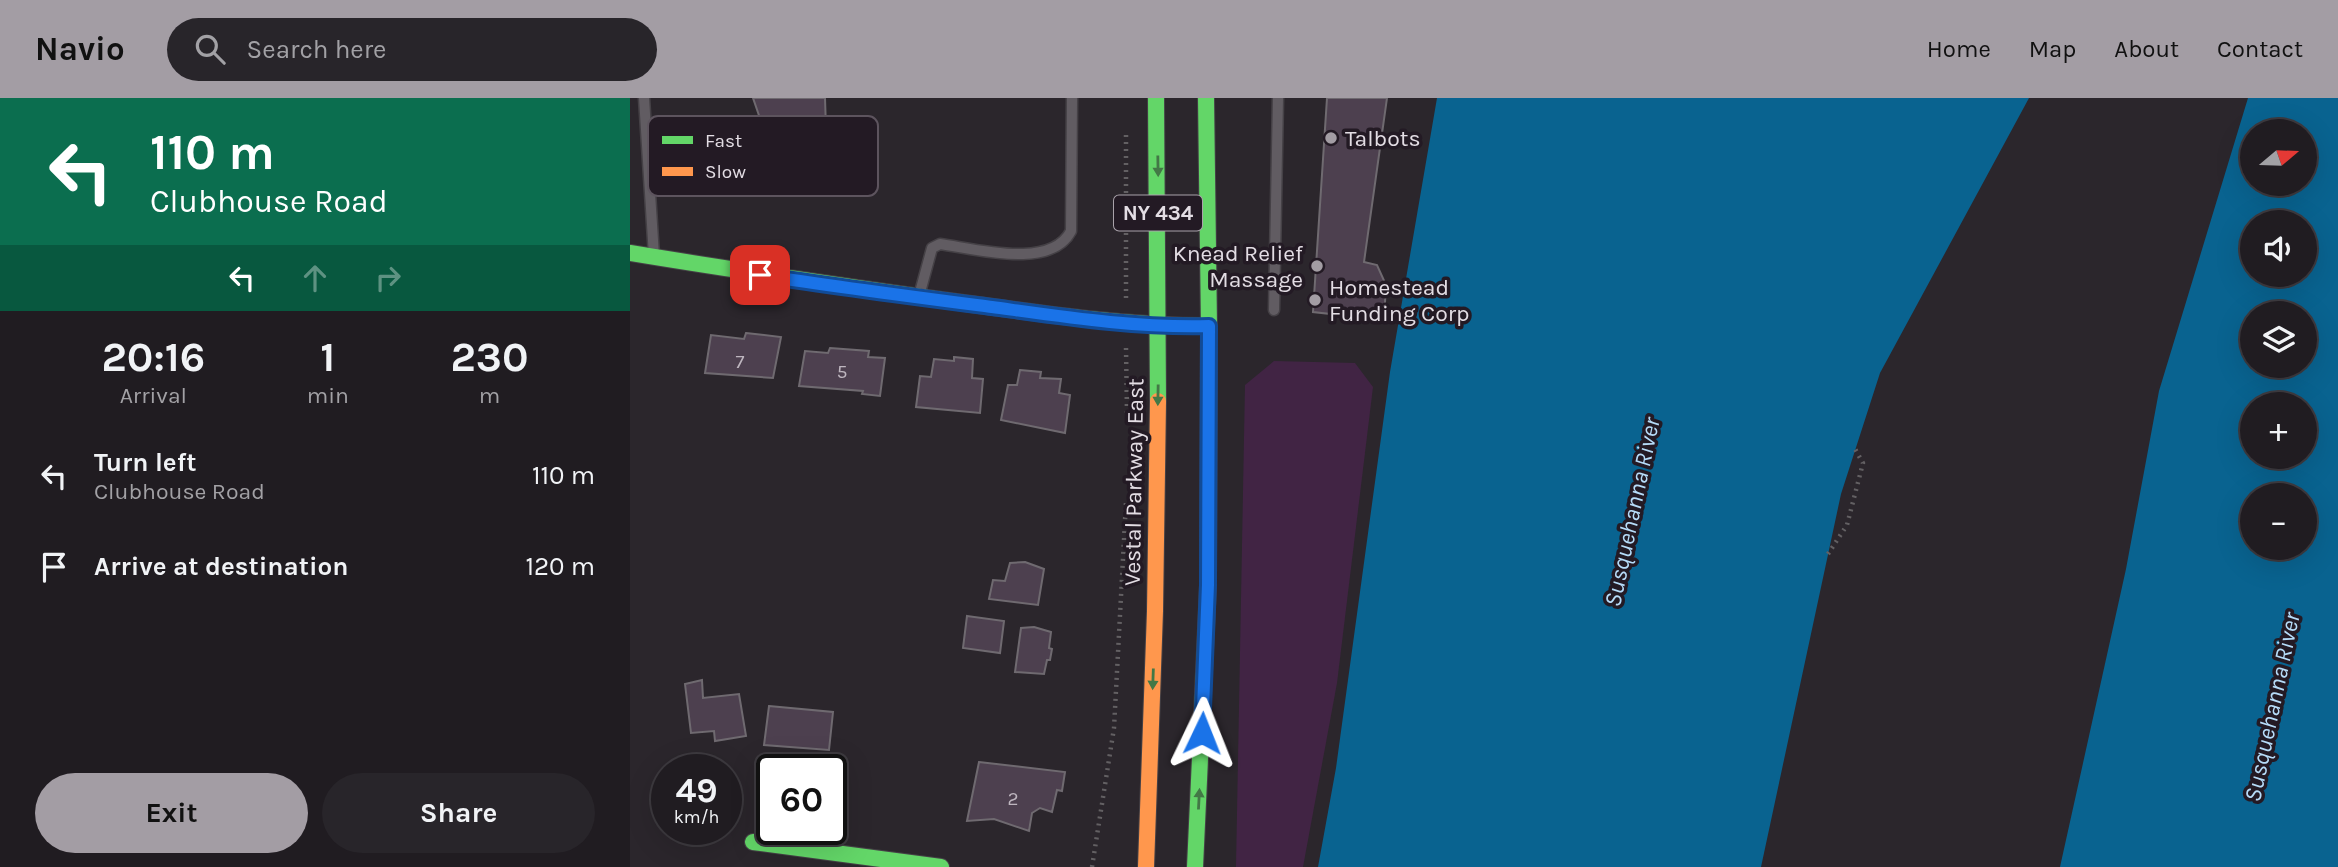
<!DOCTYPE html>
<meta charset="utf-8">
<style>
:root{--surface:#201c21;--page:#28252a;--text:#f1f3f6;--muted:#a2a1a5;--line:#3d3a3f;--accent:#a39da4}
body{margin:0;font-family:Karla,sans-serif;background:var(--page);color:var(--text);height:100vh;display:flex;flex-direction:column;font-size:26px;white-space:nowrap}
*{box-sizing:border-box;margin:0}
p{font-size:23px;color:var(--muted)}
.icon{flex:none;width:38px;height:38px;fill:none;stroke:currentColor;stroke-width:2;stroke-linecap:round;stroke-linejoin:round}
.map{position:relative;flex:1;overflow:hidden}
.details{display:flex;flex-direction:column;background:var(--surface);width:630px}
.details>*{flex:none}
.guide{background:#0b6e4f;color:#fff;overflow:hidden}
.needle{width:46px;rotate:71deg}
.buttons{position:absolute;left:1610px;top:21px;display:grid;gap:14px}
.buttons a{display:grid;place-items:center;width:77px;height:77px;border-radius:50%;background:var(--surface);box-shadow:0 7px 28px #0002,0 0 0 2px var(--line);font-size:35px}
.speed{position:absolute;left:21px;top:656px;display:flex;gap:14px;font-size:35px;font-weight:700;text-align:center}
.speed>*{display:grid;place-content:center;width:91px;height:91px;border-radius:50%;background:var(--surface);box-shadow:0 7px 28px #0002,0 0 0 2px var(--line);line-height:1}
.speed small{font-size:18px;font-weight:400}
.speed .limit{border:4px solid #111;border-radius:10px;background:#fff;color:#111}
.pin{position:absolute;display:grid;place-items:center;width:60px;height:60px;color:#fff;margin:-30px;border-radius:14px;box-shadow:0 4px 10px #0006}
.me{position:absolute;width:77px;margin:-38px;rotate:2deg;stroke-linejoin:round;filter:drop-shadow(0 0 5px #0008)}
.turn{display:flex;align-items:center;gap:24px;height:147px;padding:0 35px;font-size:32px}
.turn .icon{width:91px;height:91px;stroke-width:2.5}
.turn b{display:block;font-size:49px;line-height:60px}
.lanes{display:flex;align-items:center;height:66px;padding:0 35px;background:#0003;justify-content:center;gap:35px;direction:ltr}
.lanes .off{opacity:.35}
.eta{display:flex;justify-content:space-evenly;align-items:center;height:119px;text-align:center}
.eta b{font-size:42px;font-weight:700;line-height:49px}
.cta{display:flex;gap:14px;margin-top:auto;padding:14px 35px}
.cta a{flex:1;height:80px;border-radius:42px;background:var(--accent);color:#111;font-size:28px;font-weight:700;line-height:80px;text-align:center}
.cta a+a{background:var(--page);color:var(--text)}
ul{padding:0;list-style:none}
li{display:flex;align-items:center;gap:21px;height:91px;padding:0 35px}
li div{flex:1}
li b{display:block;font-size:26px}
li em{font-style:normal}
header{display:flex;align-items:center;gap:42px;box-sizing:border-box;height:98px;padding:0 35px;background:var(--accent);color:#111}
header strong{font-size:33px}
nav{display:flex;gap:38px;margin-inline-start:auto;font-size:24px}
.search{width:490px;height:63px;background:var(--page);display:flex;align-items:center;gap:18px;box-sizing:border-box;padding:0 24px;border-radius:38px;color:var(--muted);font-size:26px}
main{display:flex;flex:1;min-height:0}
.map>svg:first-child{display:block}
.green{fill:#412444}
.water{fill:#096390;fill-rule:evenodd}
.building{fill:#4d404f;stroke:#6f6a70;stroke-width:2}
.lines{fill:none;stroke-linecap:round;stroke-linejoin:round}
.lane-casing{stroke:#454146;stroke-width:13}
.fast-casing{stroke:#454146;stroke-width:18}
.slow-casing{stroke:#454146;stroke-width:18}
.path{stroke:#636063;stroke-width:4.5;stroke-dasharray:2 5;stroke-linecap:butt}
.lane{stroke:#615c62;stroke-width:10}
.fast{stroke:#63d668;stroke-width:16}
.slow{stroke:#ff974d;stroke-width:16}
.oneway{fill:#437846}
.route-casing{stroke:#114b97;stroke-width:18}
.route{stroke:#1a73e8;stroke-width:12}
.poi-dot{fill:#a39da4;stroke:#231a24;stroke-width:2.5}
.labels{text-anchor:middle;dominant-baseline:central;stroke-width:7;stroke-linejoin:round;paint-order:stroke}
.number-label{font-size:19px;fill:#beb6bf}
.shield{fill:#231a24;stroke:#a9a2aa;stroke-width:2}
.shield-label{font-size:21px;font-weight:bold;fill:#e3dde4}
.poi-label{font-size:23px;fill:#e3dde4;stroke:#231a24;text-anchor:start}
.street-label{font-size:23px;fill:#e3dde4;stroke:#231a24}
.water-label{font-size:24px;font-style:italic;fill:#b6dcf9;stroke:#231a24}
.key{fill:#231a24;stroke:#5d545e;stroke-width:2}
.key-label{font-size:19px;fill:#e3dde4}
</style>
<header>
<strong>Navio</strong>
<div class="search"><svg class="icon" aria-label="search" viewBox="0 0 24 24"><circle cx="10" cy="10" r="6"/><path d="M15 15l6 6"/></svg>Search here</div>
<nav><a>Home</a><a>Map</a><a>About</a><a>Contact</a></nav>
</header>
<main>
<section class="details">
<div class="guide">
<div class="turn"><svg class="icon" aria-label="left" viewBox="0 0 24 24"><path d="M17 20v-9H6M10 6l-5 5 5 5"/></svg><div><b>110 m</b>Clubhouse Road</div></div>
<div class="lanes"><svg class="icon" aria-label="left" viewBox="0 0 24 24"><path d="M17 20v-9H6M10 6l-5 5 5 5"/></svg><svg class="icon off" aria-label="ahead" viewBox="0 0 24 24"><path d="M12 20V5M6 11l6-6 6 6"/></svg><svg class="icon off" aria-label="right" viewBox="0 0 24 24"><path d="M7 20v-9h11M14 6l5 5-5 5"/></svg></div>
</div>
<div class="eta">
<div><b>20:16</b><p>Arrival</p></div>
<div><b>1</b><p>min</p></div>
<div><b>230</b><p>m</p></div>
</div>
<ul>
<li><svg class="icon" aria-label="left" viewBox="0 0 24 24"><path d="M17 20v-9H6M10 6l-5 5 5 5"/></svg><div><b>Turn left</b><p>Clubhouse Road</p></div><em>110 m</em></li>
<li><svg class="icon" aria-label="arrive" viewBox="0 0 24 24"><path d="M6 21V4h12l-3 4 3 4H6"/></svg><div><b>Arrive at destination</b></div><em>120 m</em></li>
</ul>
<div class="cta"><a>Exit</a><a>Share</a></div>
</section>
<div class="map">
<svg width="1708" height="769" viewBox="0 0 1708 769">
<rect width="100%" height="100%" fill="#2b262c"/>
<path class="green" d="M644,263L725,265L743,289L707,585L673,769H606L615,287Z"/>
<path class="water" d="M807,0H1399L1250,275L1211,396L1131,769H688L706,670L760,274Z
M1618,0H1708V769H1430L1496,471L1529,293ZM1622,33H1675V86H1622ZM1622,124H1675V177H1622ZM1622,215H1675V268H1622ZM1622,306H1675V359H1622ZM1622,397H1675V450H1622Z"/>
<path class="building" d="M123,0H195L196,31L134,32Z
M697,0H757L734,164L747,167L756,187L754,222L683,214Z
M116,235L151,239L143,280L75,275L81,237L114,241Z
M200,250L239,253L238,259L255,260L250,298L232,296L233,293L169,288L175,253L198,255Z
M324,259L343,261L342,280L353,281L350,315L286,309L290,278L301,279L304,261L324,263Z
M390,272L411,274L410,280L431,281L429,295L440,297L435,335L371,322L378,287H387Z
M395,464L414,471L408,507L359,501L363,482L375,483L380,465Z
M337,518L374,523L370,555L333,550Z
M404,529L421,534L419,550L422,551L420,562H417L414,576L385,574L391,530Z
M72,582L73,600L109,596L116,638L85,643L84,633L61,635L55,586Z
M139,608L203,614L199,652L134,647Z
M349,664L435,674L432,693L427,692L422,714L410,710L402,715L399,733L364,721L337,723Z"/>
<g class="lines">
<defs>
<path id="lane" d="M14,0L24,158
M289,198L302,150L310,146C346,151 421,172 441,133L442,0
M644,212L648,0"/>
<path id="fast" d="M526,0L528,303
M0,155C114,174 227,190 341,206C421,217 499,228 579,228
M123,744L311,769
M565,769L578,487L579,228L576,0"/>
<path id="slow" d="M516,769L525,513L528,303"/>
</defs>
<use href="#lane" class="lane-casing"/>
<use href="#fast" class="fast-casing"/>
<use href="#slow" class="slow-casing"/>
<path class="path" d="M496,37V200
M496,250L497,315
M1198,456L1217,427L1233,365L1225,351
M462,769L484,630L496,404"/>
<use href="#lane" class="lane"/>
<use href="#fast" class="fast"/>
<use href="#slow" class="slow"/>
</g>
<defs><path id="oneway-solid" d="M-6-.8H1V-3.2L6.5 0L1 3.2V.8H-6Z" transform="scale(1.75)"/></defs>
<g class="oneway">
<use href="#oneway-solid" transform="translate(528 68) rotate(89)"/>
<use href="#oneway-solid" transform="translate(528 297) rotate(91)"/>
<use href="#oneway-solid" transform="translate(523 581) rotate(92)"/>
<use href="#oneway-solid" transform="translate(569 701) rotate(-87)"/>
</g>
<g class="lines">
<defs>
<path id="route" d="M130,177C207,189 285,199 362,209C435,219 506,230 579,228L578,487L572,635"/>
</defs>
<use href="#route" class="route-casing"/>
<use href="#route" class="route"/>
</g>
<g class="poi-dot">
<circle cx="701" cy="40" r="7"/>
<circle cx="687" cy="168" r="7"/>
<circle cx="685" cy="202" r="7"/>
</g>
<g class="labels">
<g class="number-label">
<text x="110" y="264">7</text>
<text x="212" y="274">5</text>
<text x="383" y="701">2</text>
</g>
<rect class="shield" x="484" y="97.5" width="88" height="35" rx="5"/>
<g class="shield-label">
<text x="528" y="115">NY 434</text>
</g>
<g class="poi-label">
<text x="715" y="40">Talbots</text>
<text x="673" y="155" text-anchor="end">Knead Relief<tspan x="673" dy="26">Massage</tspan></text>
<text x="699" y="189">Homestead<tspan x="699" dy="26">Funding Corp</tspan></text>
</g>
<g class="street-label">
<text transform="translate(504 384) rotate(-89)">Vestal Parkway East</text>
</g>
<g class="water-label">
<text transform="translate(1002 414) rotate(-78)">Susquehanna River</text>
<text transform="translate(1642 609) rotate(-78)">Susquehanna River</text>
</g>
</g>
<rect x="18" y="18" width="230" height="80" rx="10" class="key"/>
<rect x="32" y="38" width="31" height="8" fill="#63d668"/>
<rect x="32" y="69" width="31" height="9" fill="#ff974d"/>
<g class="key-label">
<text x="75" y="49">Fast</text>
<text x="75" y="80">Slow</text>
</g>
</svg>
<div class="buttons">
<a><svg class="needle" viewBox="-14 -14 28 28"><path d="M0-13l5 13h-10z" fill="#e53935"/><path d="M0 13l5-13h-10z" fill="#a2a1a5"/></svg></a>
<a><svg class="icon" aria-label="sound" viewBox="0 0 24 24"><path d="M4 9h4l5-4v14l-5-4H4zM17 9q2 3 0 6"/></svg></a>
<a><svg class="icon" aria-label="layers" viewBox="0 0 24 24"><path d="M12 4l9 5-9 5-9-5zM3 14l9 5 9-5"/></svg></a>
<a>+</a>
<a>−</a>
</div>
<div class="speed"><div>49<small>km/h</small></div><div class="limit">60</div></div>
<div class="pin" style="left:130px;top:177px;background:#d93025"><svg class="icon" aria-label="arrive" viewBox="0 0 24 24"><path d="M6 21V4h12l-3 4 3 4H6"/></svg></div>
<svg class="me" style="left:572px;top:635px" viewBox="-20 -20 40 40"><path d="M0-17L14 15 0 8-14 15z" fill="#1a73e8" stroke="#fff" stroke-width="4"/></svg>
</div>
</main>
